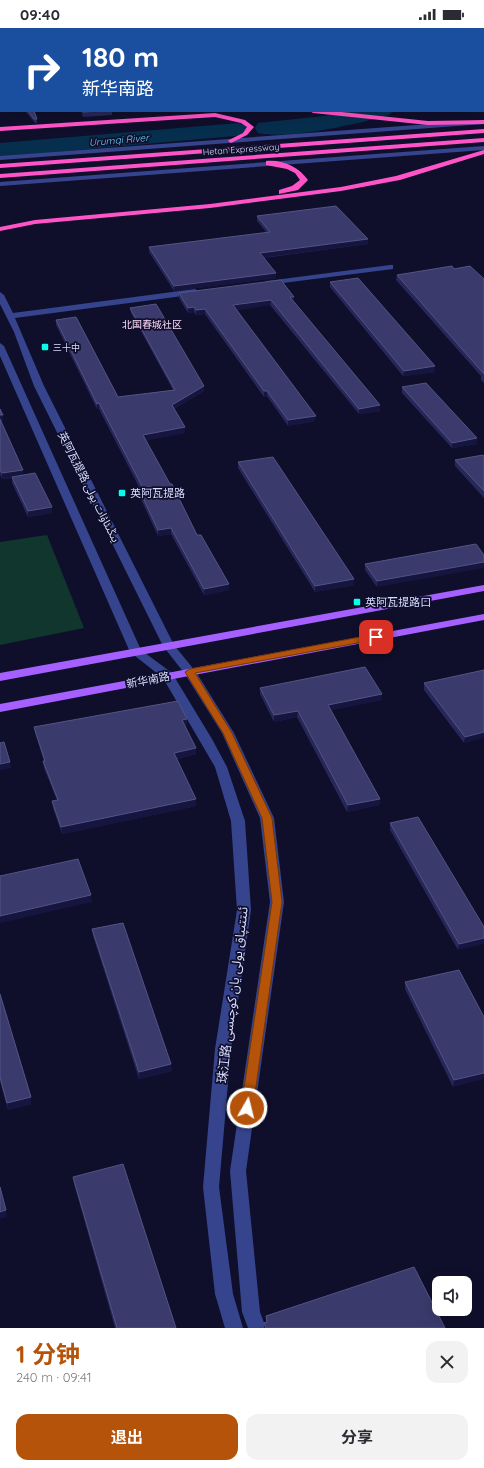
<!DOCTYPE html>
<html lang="zh">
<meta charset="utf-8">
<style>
:root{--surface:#fff;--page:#f2f2f3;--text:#2b2b33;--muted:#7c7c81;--accent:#b45309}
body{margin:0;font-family:Quicksand,"Noto Sans Arabic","Noto Sans SC",sans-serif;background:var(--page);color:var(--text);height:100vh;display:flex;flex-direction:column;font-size:15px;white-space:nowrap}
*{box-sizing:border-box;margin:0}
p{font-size:13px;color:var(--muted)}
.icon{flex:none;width:22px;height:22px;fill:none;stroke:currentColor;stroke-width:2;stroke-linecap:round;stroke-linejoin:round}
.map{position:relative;height:1300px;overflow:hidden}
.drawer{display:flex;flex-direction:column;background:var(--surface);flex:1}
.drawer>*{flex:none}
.guide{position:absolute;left:0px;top:0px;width:484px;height:84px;box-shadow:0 4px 16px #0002;background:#1a4fa0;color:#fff;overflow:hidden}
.controls{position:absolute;left:432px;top:1248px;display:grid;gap:8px}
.controls a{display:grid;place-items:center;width:40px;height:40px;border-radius:8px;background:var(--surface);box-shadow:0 4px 16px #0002;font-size:20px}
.pin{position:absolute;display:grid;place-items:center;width:34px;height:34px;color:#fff;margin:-17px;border-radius:8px;box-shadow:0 2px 6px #0006}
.me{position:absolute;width:44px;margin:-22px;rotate:8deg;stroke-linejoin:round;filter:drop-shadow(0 0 3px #0008)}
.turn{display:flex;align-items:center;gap:14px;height:84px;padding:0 16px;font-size:18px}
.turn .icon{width:52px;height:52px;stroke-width:2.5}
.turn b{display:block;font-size:28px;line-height:34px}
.round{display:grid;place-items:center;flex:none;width:42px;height:42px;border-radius:12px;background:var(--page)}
.summary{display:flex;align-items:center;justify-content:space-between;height:68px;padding:0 16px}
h1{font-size:24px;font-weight:700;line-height:30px;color:var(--accent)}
.action{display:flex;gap:8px;margin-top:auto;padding:8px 16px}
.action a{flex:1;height:46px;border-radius:12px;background:var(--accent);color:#fff;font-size:16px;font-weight:700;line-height:46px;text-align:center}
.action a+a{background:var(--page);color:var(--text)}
.status{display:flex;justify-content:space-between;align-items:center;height:28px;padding:0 20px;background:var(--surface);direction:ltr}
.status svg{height:11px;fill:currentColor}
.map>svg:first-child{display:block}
.green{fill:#11362e}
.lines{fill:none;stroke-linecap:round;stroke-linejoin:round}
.river{fill:#062e4d;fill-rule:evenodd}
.minor{fill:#36448e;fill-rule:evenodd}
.major{fill:#a560ff;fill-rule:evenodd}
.highway{fill:#ff54c7;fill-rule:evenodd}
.wall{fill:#27275a}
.shaded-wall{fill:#161540}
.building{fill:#3a3a6c;stroke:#535483}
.route{fill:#b45309;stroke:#753606}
.poi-dot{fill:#05ffe8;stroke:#0f0f2c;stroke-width:1.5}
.labels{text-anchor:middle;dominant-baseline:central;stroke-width:3.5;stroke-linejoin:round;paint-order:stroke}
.far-street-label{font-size:9px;fill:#d9dcff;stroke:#0f0f2c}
.far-poi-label{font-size:9px;fill:#d9dcff;stroke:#0f0f2c;text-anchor:start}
.far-water-label{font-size:10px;font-style:italic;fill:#67d6ff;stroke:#0f0f2c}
.far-neighbourhood-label{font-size:10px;fill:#ffdbf9;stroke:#0f0f2c}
.street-label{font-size:11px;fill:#d9dcff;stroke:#0f0f2c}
.poi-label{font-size:11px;fill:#d9dcff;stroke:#0f0f2c;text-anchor:start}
.near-street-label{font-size:13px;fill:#d9dcff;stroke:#0f0f2c}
</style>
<div class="status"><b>09:40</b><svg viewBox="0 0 49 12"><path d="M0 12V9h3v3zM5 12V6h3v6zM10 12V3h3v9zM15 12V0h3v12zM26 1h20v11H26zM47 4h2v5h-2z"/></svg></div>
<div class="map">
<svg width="484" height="1300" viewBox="0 0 484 1300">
<rect width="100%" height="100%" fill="#0f0f2c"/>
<path class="green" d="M47,507L84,600L0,617V514Z"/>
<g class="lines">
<path class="river" d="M483,69H484V81H483Z
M356,83H393L389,87C358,96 289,112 258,105L255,100L258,95L324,88Z
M238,95L246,97L249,102L246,107L0,129V115Z"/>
<path class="minor" d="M0,30H1V34H0Z
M484,92V96L0,132V128Z
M484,118V122L0,158V154Z
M390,237H393V241L267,257L263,255L267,253Z
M195,261L199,264L198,266L15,290L44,358L174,617L196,644L234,705L274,790L284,874L246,1143L260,1284L266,1300H248L242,1284L230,1143L270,874L260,790L222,705L185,646L163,618L34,358L14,304L0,276V264L4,267L13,285Z
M0,315L4,318L141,622L172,645L212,711L227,739L245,793L251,882L231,1021L219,1159L233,1266L243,1300H225L215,1266L203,1159L215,1021L237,882L231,793L215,739L163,650L130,624L0,328Z"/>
<path class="major" d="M484,557V563L0,653V645Z
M484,586V592L0,684V676Z"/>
<path class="highway" d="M310,83H332L428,93L484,92V96L428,97L313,85Z
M215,85L245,92L254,99L247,107L231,115L228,113L229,112L243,105L247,99L241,95L215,89L0,103V99Z
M484,101V105L0,140V136Z
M484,110V114L0,150V146Z
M484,122V126L400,152L341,163L210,180L35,196L0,203V199L35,192L210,176L341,159L396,148Z
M266,133C282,131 299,139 308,152L298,162L279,166V162L292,158L300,152L295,145L287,141L266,137Z"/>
</g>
<path class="wall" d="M417,0H484V2L483,1H418Z
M25,83H34L37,91V95H35Z
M81,83H112V87L83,89Z
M257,188L368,216L264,230L276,245V250L174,263L149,224V219L267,205L257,193Z
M454,241L484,251V355L481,352V348L396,252L397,247Z
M330,254L435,338V344L403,348L330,259Z
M179,265L294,274L380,383L359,386L270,277L236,282L315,393L288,398L267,368L264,369L205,286L196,287L194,284L188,285L179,270Z
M130,280L204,358V363L174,381L185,399V405L146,412L197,507L229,562L204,567L171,506L158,508L139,467V461H140L99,381H97L56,297V292L118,369L173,362L131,285Z
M402,359L477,410V416L452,420L402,365Z
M0,381L3,392L1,393L23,447L52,485L28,489L12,455V450L2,451L0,446Z
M484,428V470L455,438V432Z
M238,434L354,551V557L315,564L238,440Z
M476,516L377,559L365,542V536Z
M484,642L464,715L424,662V655Z
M260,660L382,666V672L331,682L380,771L379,777L347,784L297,689L274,694L260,666Z
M187,691V697H185L196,726L177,731L196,771V778L62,806L53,780L52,773L57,772L44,740L43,733H44L35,705L34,699Z
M390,795L484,899L458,922L390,802Z
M92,901L172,1043L139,1051L93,908Z
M405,954L484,989L453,1059L405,961Z
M0,966L31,1069V1076L8,1082L0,1053Z
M73,1149L176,1300H115L74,1156Z
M266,1288L445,1300H264V1295L266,1294Z"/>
<path class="shaded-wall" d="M368,211V216L260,230V225Z
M276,245V250L174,263V258Z
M290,269H294V274L290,275Z
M271,272L270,277L233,283V277Z
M194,279V284L188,285V280Z
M205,281V286L196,287V282Z
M435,338V344L403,348L404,343Z
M204,358V363L172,382V377Z
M264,363H267V368L264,369Z
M99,375V381H97V376Z
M380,377V383L359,386V381Z
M0,387H3V392L0,393Z
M316,388L315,393L288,398V392Z
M185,399V405L144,413L143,407Z
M477,410V416L452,420V415Z
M23,442V448L2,451V445Z
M52,479V485L28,489V483Z
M171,500V506L158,508V502Z
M484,534V540L377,559V553Z
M354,551V557L315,564V558Z
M229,556V562L204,567V561Z
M382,666V672L327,683L328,677Z
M298,683L297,689L274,694V687Z
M187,691V697L182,698V692Z
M484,704V710L464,715L465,709Z
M196,720V726L175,731L174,725Z
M10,734L11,740L0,742V736Z
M196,771V778L62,806L61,799Z
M380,771L379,777L347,784L348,777Z
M91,867L92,874L0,895V888Z
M484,910V916L458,922L459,916Z
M171,1036L172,1043L139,1051V1044Z
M484,1045V1051L453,1059L454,1052Z
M31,1069V1076L8,1082L7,1075Z
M6,1182L7,1189L0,1191V1184Z"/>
<path class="building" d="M49,0H156L157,1H48Z
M193,0H215L216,1H194Z
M243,0H292L293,1H243Z
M421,0H483L482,1H422Z
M483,3L484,4V22L483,21Z
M0,35H1V50L0,49Z
M28,83H34L37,91H34Z
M82,83H101L83,84Z
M336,178L368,211L260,225L276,245L174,258L149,219L270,204L257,188Z
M452,238L454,241L470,238L484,251V346L397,247Z
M358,250L435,338L404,343L330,254Z
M281,252L294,269H290L380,377L359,381L271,272L233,277L316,388L288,392L267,363H264L205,281L196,282L194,279L188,280L179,265Z
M156,276L204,358L172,377L185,399L143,407L170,456H172L197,507H201L229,556L204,561L171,500L158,502L139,461L143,460L99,375L97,376L56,292L76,289L118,369L175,362L130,280Z
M426,355L477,410L452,415L402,359Z
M0,381L3,387H0Z
M0,391L23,442L2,445L0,442Z
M483,427L484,428V463L455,432Z
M273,429L354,551L315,558L238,434Z
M35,445L52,479L28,483L12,449Z
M476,516L484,527V534L377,553L365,536Z
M365,639L382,666L328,677L380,771L348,777L298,683L274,687L260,660Z
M484,642V704L465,709L424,655Z
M178,673L187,691L182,692L196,720L174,725L196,771L61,799L52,773L58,772L43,733H45L34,699Z
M4,714L10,734L0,736V715Z
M418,789L484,899V910L459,916L390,795Z
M78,831L91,867L0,888V848Z
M123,895L171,1036L139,1044L92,901Z
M459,942L484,989V1045L454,1052L405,954Z
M0,966L31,1069L7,1075L0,1049Z
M123,1136L176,1300H117L73,1149Z
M0,1159L6,1182L0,1184Z
M414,1239L445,1300H266L264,1295L267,1294L266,1288Z"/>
<path class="route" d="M376,606L380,609L379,611L195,645L232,705L272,790L282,874L253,1080L251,1083L247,1084L243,1083L241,1080L272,874L262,790L223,705L185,644L190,641Z"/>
<g class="poi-dot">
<rect x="41" y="315" width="8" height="8" rx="2"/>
<rect x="118" y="461" width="8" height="8" rx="2"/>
<rect x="353" y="570" width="8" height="8" rx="2"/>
</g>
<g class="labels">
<g class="far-street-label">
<text transform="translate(241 121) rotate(-4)">Hetan Expressway</text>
</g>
<g class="far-poi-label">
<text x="53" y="319">三十中</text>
</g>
<g class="far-water-label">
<text transform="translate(119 112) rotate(-5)">Urumqi River</text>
</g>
<g class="far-neighbourhood-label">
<text x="152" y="296">北国春城社区</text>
</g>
<g class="street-label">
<text transform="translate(89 459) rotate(63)">英阿瓦提路 يىڭىئاۋات يولى</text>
<text transform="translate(148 652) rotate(-11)">新华南路</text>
</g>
<g class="poi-label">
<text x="130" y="465">英阿瓦提路</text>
<text x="365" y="574">英阿瓦提路口</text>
</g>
<g class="near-street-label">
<text transform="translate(232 967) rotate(-83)">珠江路 ئىتتىپاق يولى يان كوچىسى</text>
</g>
</g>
</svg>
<div class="controls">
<a><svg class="icon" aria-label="sound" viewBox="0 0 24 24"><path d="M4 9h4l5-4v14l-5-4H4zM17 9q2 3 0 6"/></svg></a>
</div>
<div class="pin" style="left:376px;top:609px;background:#d93025"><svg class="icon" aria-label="arrive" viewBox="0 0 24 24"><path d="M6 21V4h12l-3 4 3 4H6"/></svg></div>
<svg class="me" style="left:247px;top:1080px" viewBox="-20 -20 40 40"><circle r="17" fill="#b45309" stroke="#fff" stroke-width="3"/><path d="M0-11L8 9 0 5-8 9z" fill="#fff"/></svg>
<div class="guide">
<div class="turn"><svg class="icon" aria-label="right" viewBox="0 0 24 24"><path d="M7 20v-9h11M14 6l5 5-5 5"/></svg><div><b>180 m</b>新华南路</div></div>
</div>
</div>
<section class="drawer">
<div class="summary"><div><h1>1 分钟</h1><p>240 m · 09:41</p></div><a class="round"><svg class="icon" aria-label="close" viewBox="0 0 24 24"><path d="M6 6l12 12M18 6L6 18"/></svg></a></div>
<div class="action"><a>退出</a><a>分享</a></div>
</section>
